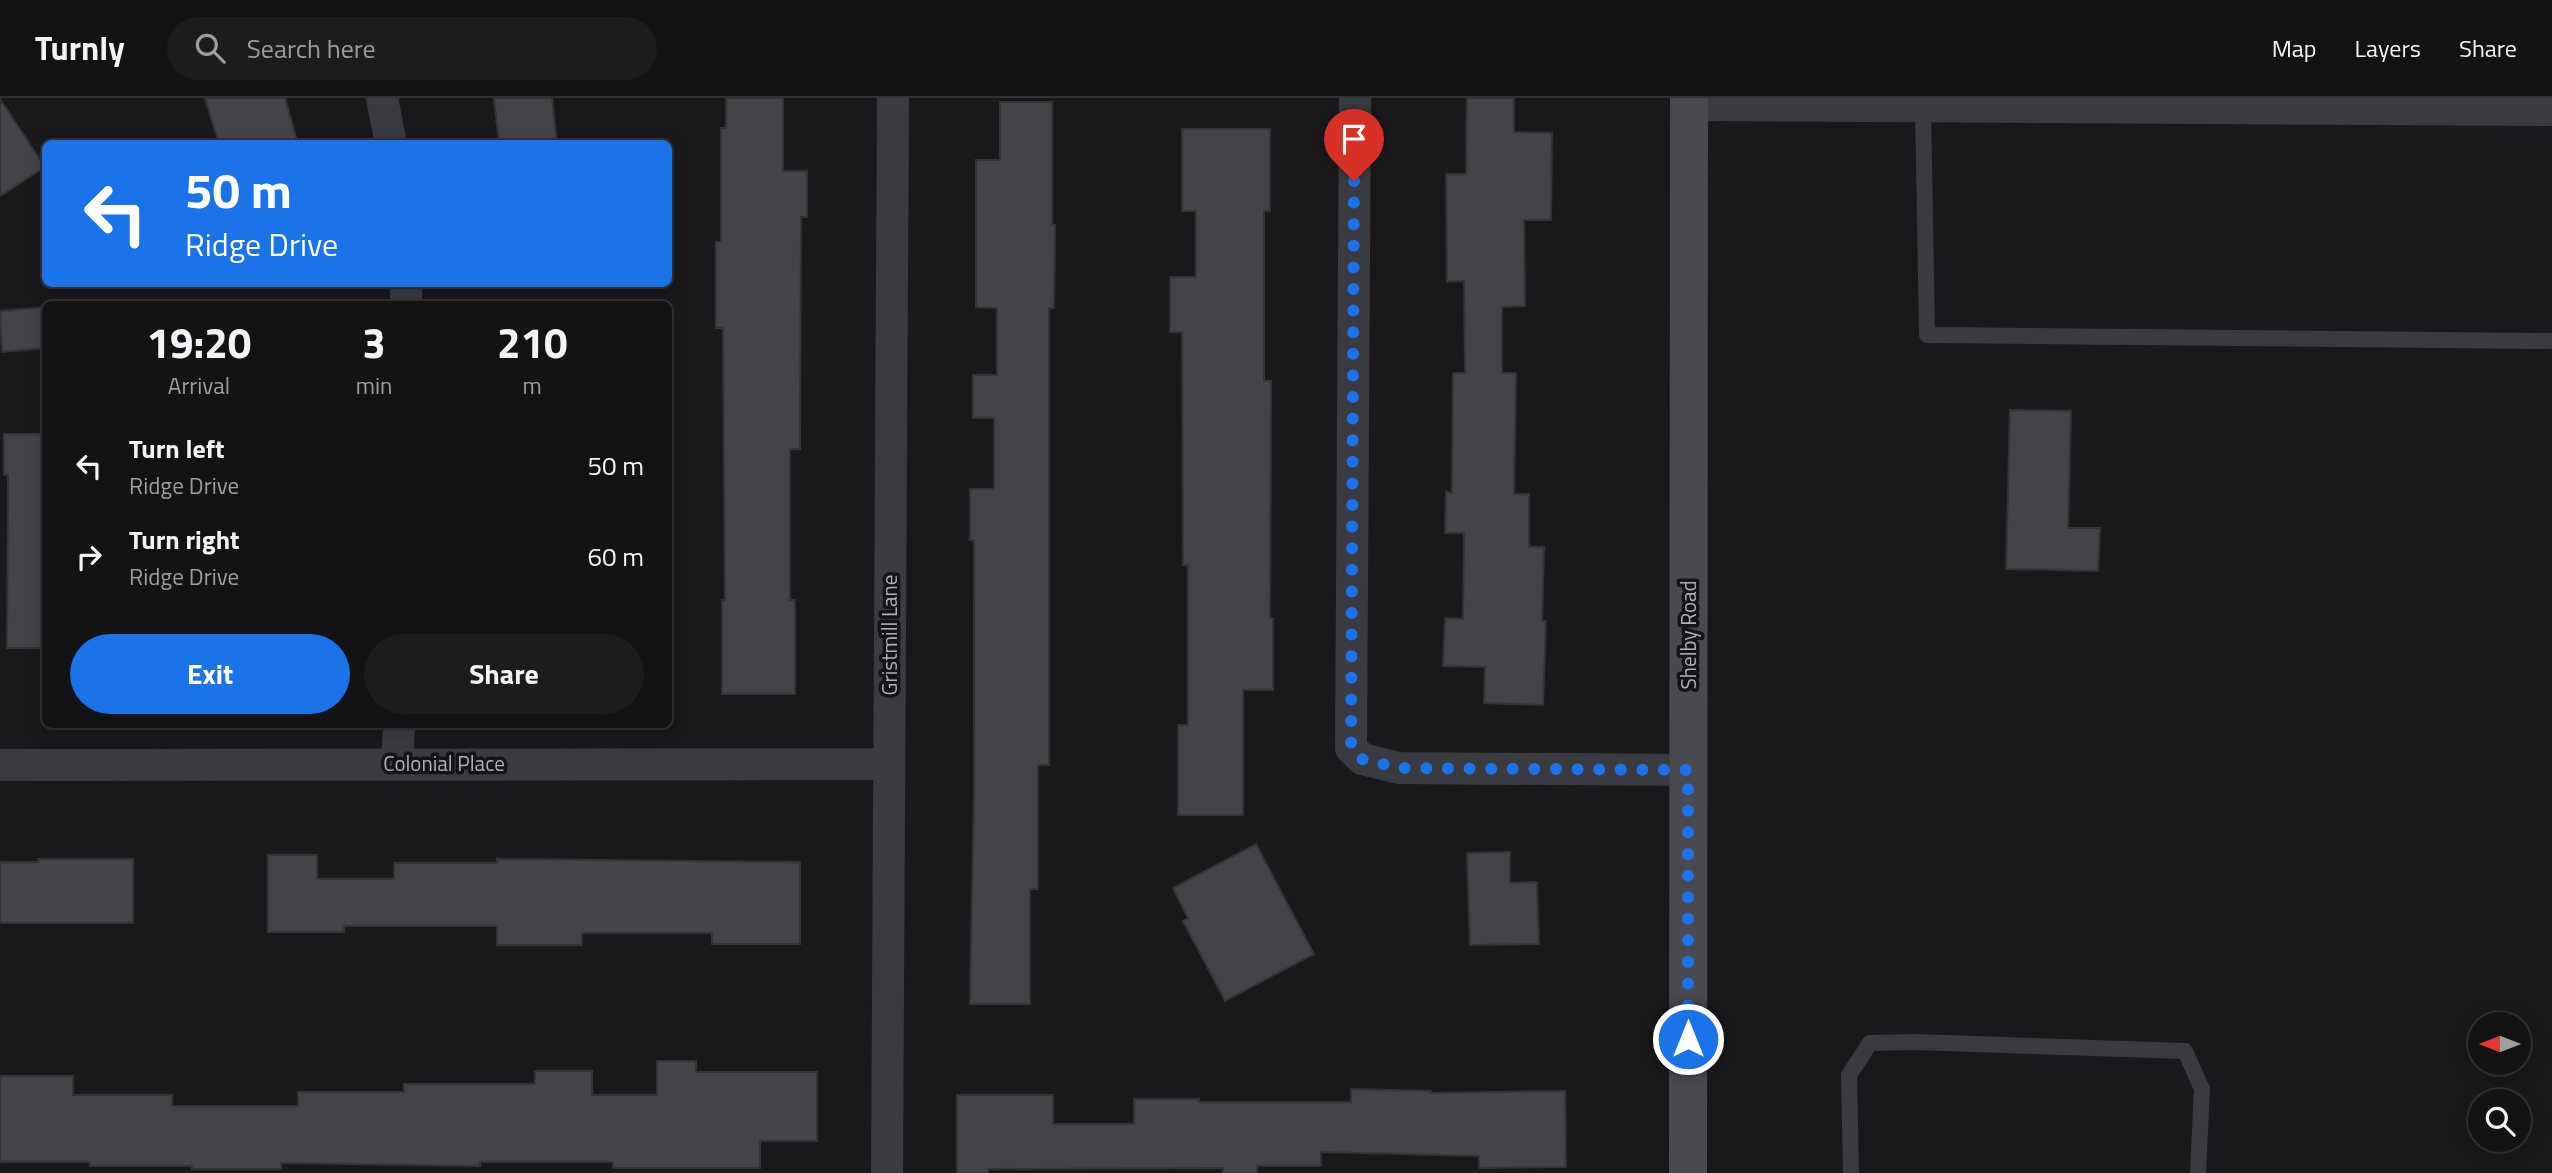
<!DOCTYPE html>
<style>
:root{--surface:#131314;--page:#1c1c1d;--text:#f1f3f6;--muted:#9d9ea0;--line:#323234;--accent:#1a73e8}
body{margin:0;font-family:"Titillium Web",sans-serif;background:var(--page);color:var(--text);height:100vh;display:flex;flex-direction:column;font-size:26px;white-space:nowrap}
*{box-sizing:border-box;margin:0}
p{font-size:23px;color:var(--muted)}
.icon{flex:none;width:38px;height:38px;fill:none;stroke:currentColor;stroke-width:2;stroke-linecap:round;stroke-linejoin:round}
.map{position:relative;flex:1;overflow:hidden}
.details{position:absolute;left:42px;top:203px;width:630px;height:427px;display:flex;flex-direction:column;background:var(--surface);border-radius:10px;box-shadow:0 4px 18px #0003,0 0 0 2px var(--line)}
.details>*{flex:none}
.banner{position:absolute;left:42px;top:42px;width:630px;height:147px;border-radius:10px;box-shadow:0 4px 18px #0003,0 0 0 2px var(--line);background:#1a73e8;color:#fff;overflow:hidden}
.needle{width:46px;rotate:270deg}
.tools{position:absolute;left:2468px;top:914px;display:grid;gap:14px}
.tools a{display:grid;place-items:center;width:63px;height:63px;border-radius:50%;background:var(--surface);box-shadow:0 4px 18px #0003,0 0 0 2px var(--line);font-size:35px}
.pin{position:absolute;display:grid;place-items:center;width:60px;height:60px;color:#fff;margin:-72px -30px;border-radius:50% 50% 50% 0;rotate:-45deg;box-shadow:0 0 7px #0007}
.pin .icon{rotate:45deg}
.me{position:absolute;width:77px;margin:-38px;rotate:0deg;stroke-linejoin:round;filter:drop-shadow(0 0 5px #0008)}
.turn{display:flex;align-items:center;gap:24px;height:147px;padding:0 28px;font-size:32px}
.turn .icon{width:91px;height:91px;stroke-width:2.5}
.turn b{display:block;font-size:49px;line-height:60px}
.eta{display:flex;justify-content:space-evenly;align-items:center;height:119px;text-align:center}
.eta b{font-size:42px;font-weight:700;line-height:49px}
.button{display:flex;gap:14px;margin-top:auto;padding:14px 28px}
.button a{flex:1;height:80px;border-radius:42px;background:var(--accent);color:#fff;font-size:28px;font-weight:700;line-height:80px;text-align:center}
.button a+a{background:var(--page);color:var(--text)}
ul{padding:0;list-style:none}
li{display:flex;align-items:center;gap:21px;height:91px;padding:0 28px}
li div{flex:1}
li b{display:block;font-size:26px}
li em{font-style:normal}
header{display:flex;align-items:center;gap:42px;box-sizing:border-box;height:98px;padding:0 35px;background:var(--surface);border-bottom:2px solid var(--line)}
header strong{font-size:33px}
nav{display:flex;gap:38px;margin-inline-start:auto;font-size:24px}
.search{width:490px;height:63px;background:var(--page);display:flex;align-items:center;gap:18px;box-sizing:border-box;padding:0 24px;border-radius:38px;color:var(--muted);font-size:26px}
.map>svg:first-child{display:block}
.building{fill:#444448;stroke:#343337;stroke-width:2}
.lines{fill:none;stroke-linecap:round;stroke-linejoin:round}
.lane{stroke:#3a3b40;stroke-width:16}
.street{stroke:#3a3b40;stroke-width:32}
.secondary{stroke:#484a50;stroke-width:38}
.route{stroke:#1a73e8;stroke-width:12;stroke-dasharray:0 21.6}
.labels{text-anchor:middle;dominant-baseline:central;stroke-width:7;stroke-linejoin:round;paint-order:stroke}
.street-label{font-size:21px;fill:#acb0bb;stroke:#141416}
</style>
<header>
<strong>Turnly</strong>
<div class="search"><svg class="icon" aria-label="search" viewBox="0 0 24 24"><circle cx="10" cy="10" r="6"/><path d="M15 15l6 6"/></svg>Search here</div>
<nav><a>Map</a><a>Layers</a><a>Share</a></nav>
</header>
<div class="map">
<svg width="2552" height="1075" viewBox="0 0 2552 1075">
<rect width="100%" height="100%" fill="#19191b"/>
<path class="building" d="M205,0H285L298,46H219Z
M494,0H552L557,46H499Z
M726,0H783V73H807V119H801L800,351H790V502H795V596H722V502H725L723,230H716V144H721V30H726Z
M1467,0H1514V34L1552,35L1551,122H1524L1525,208L1502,209V275H1516L1514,396H1529V449H1544L1542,523H1546L1543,607L1484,605L1485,569L1443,568L1445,520L1463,521L1464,435H1445L1446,394L1452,395L1453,275H1465L1464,183L1447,184L1446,76H1466Z
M0,1L45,69L0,98Z
M1000,4H1052V127H1055L1054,210H1049V667H1038V791H1030V906H970L974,695V442H970V391H994V320H973V277H997V210L976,209V62H1000Z
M1182,31H1270V113H1264V283H1271L1270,520H1273V592H1243V717H1178V627H1188V467H1183L1182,234H1170V179H1196V113H1182Z
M46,209V250L2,254L0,213Z
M2010,312L2071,313L2068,430H2100L2098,473L2006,471Z
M4,336H46V550H7L8,377H4Z
M1256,746L1314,856L1225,903L1183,823L1188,820L1173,790Z
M1510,754V785L1537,784L1539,846L1470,847L1467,755Z
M268,757H317V781H394V765H497V761L800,764V846H712V835H582V847H497V828H344V834H268Z
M38,761H133V825H0V764H38Z
M657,963H696V974H817V1043H760V1070H613V1064H480V1068L281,1065V1071H192V1068H90V1064H0V978H73V997H172V1008H298V994H404V986H535V973H592V997H657Z
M1351,991L1431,993V995L1565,993L1566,1069L1479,1070V1058L1321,1054V1068H1257V1075H1223V1070L988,1071V1075H957V997H1053V1026H1134V1001H1199V1004H1351Z"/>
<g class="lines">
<path class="lane" d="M1923,7L1927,237L2552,243
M1851,1075L1849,977L1870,945L1916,944L2185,953L2202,991L2198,1075"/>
<path class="street" d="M382,0L391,46
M1355,0L1351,650L1362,661L1399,670L1688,672
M1689,7L2552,12
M406,186V206
M397,665L399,626
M0,667L887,666
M887,1075L893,0"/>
<path class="secondary" d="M1688,1075L1689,0"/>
</g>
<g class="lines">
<path class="route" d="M1354,83L1351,650L1362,661L1399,670L1688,672V941"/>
</g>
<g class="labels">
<g class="street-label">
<text transform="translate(889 537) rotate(-90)">Gristmill Lane</text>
<text transform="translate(1688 537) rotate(-90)">Shelby Road</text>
<text x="444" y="665">Colonial Place</text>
</g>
</g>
</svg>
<div class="tools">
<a><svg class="needle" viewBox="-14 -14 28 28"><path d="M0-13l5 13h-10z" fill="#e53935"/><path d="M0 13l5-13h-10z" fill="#9d9ea0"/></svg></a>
<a><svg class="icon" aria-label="search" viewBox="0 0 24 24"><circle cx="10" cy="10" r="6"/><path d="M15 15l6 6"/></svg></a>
</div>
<div class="pin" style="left:1354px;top:83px;background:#d93025"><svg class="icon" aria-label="arrive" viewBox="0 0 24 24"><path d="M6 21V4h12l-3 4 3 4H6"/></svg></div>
<svg class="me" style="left:1688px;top:941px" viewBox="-20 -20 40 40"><circle r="17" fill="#1a73e8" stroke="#fff" stroke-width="3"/><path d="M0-11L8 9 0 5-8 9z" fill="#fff"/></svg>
<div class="banner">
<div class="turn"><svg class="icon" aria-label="left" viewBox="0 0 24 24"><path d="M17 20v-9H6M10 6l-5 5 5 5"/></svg><div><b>50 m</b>Ridge Drive</div></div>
</div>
<section class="details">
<div class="eta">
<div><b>19:20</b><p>Arrival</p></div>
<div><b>3</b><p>min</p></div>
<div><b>210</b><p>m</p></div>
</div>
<ul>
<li><svg class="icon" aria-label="left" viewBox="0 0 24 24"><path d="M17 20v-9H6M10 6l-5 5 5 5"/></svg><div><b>Turn left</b><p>Ridge Drive</p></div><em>50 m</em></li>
<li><svg class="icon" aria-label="right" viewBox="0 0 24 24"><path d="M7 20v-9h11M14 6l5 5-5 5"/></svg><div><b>Turn right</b><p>Ridge Drive</p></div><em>60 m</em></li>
</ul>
<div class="button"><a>Exit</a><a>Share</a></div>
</section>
</div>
